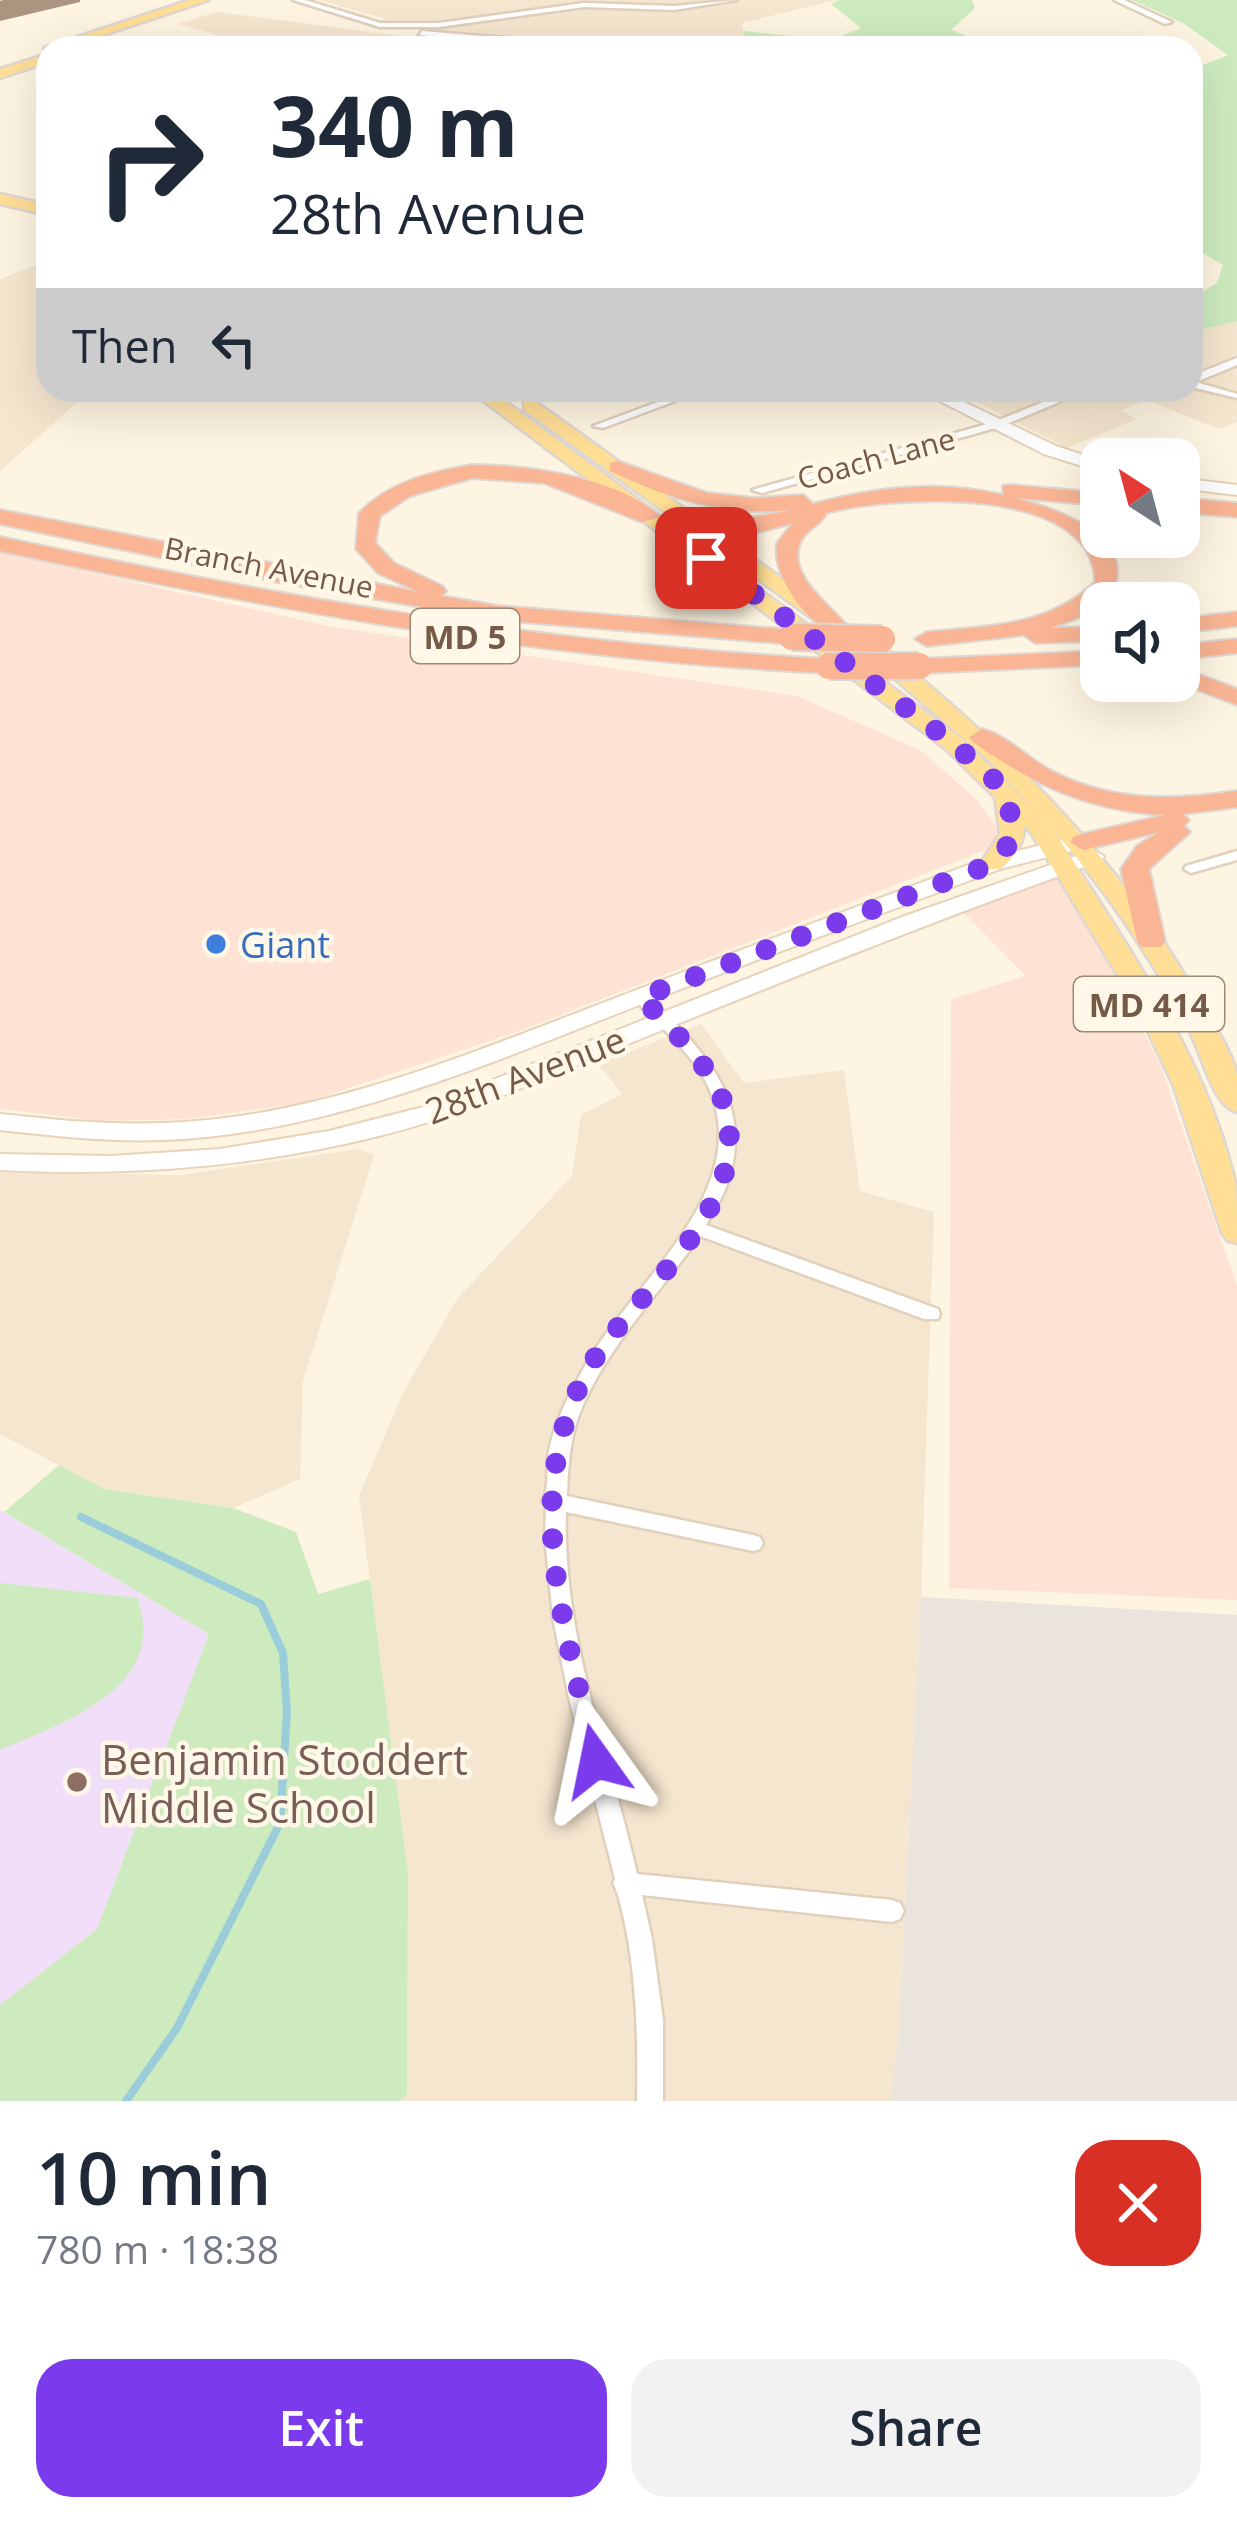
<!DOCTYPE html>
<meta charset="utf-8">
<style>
:root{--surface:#fff;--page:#f2f2f3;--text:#1f2937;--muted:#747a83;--accent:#7c3aed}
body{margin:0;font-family:"Open Sans",sans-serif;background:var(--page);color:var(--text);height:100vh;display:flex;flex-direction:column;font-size:45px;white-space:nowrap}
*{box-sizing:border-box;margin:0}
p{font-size:39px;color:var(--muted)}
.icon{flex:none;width:66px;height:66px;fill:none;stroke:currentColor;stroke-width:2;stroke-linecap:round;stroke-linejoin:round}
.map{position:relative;height:2101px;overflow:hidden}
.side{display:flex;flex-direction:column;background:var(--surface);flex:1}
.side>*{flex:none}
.hud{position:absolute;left:36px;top:36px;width:1167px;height:366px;border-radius:36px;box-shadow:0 12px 48px #0002;background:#fff;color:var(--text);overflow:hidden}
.needle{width:78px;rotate:324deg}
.tools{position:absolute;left:1080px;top:438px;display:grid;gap:24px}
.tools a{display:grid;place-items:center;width:120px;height:120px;border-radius:24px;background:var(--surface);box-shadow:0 12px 48px #0002;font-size:60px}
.pin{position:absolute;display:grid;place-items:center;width:102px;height:102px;color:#fff;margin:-51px;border-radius:24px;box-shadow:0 6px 18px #0006}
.me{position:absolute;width:132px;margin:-66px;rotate:348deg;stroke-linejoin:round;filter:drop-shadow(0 0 9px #0008)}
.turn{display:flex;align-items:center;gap:42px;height:252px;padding:0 36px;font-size:54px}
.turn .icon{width:156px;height:156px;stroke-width:2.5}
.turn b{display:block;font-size:84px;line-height:102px}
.then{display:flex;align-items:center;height:114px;padding:0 36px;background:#0003;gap:24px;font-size:45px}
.round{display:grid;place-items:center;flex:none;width:126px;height:126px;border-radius:36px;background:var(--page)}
.headline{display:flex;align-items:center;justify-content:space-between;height:204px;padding:0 36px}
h1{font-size:72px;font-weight:600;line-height:90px}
.button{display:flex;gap:24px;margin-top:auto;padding:24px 36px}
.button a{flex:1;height:138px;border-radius:36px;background:var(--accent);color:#fff;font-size:48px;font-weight:600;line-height:138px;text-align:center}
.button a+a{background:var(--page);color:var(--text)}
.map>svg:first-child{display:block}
.residential{fill:#f5e6cf}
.commercial{fill:#fee3d4}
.industrial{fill:#ebe4dc}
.education{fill:#f1def9}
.green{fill:#ceebbf}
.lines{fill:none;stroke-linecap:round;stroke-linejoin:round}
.stream{stroke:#9accd9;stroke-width:8}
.street-casing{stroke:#e1d0bc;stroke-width:5}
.secondary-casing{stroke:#e7d2ba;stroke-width:4}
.primary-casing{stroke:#ded7d3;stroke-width:5}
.highway-casing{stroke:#ded7d3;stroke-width:4}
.street{fill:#fff;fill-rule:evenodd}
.secondary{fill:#fff;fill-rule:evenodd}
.primary{fill:#ffde96;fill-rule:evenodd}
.highway{fill:#fab594;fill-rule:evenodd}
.highway-bridge-casing{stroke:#ded7d3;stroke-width:30;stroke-linecap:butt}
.highway-bridge{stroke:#fab594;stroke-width:26}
.shaded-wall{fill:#ab9480}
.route{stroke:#7c3aed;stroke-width:21;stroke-dasharray:0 37.8}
.shop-dot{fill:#3f7fe0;stroke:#fff7e8;stroke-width:4.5}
.education-dot{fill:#8d6e63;stroke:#fff7e8;stroke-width:4.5}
.labels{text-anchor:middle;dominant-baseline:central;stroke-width:9;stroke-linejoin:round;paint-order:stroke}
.far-street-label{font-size:30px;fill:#755a47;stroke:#fff7e8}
.shield{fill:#fff7e8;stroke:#9e8977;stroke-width:3}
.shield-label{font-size:33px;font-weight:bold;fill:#755a47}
.shop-label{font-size:36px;fill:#366cbe;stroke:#fff7e8;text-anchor:start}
.street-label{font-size:36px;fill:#755a47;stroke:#fff7e8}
.near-education-label{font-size:42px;fill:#785e54;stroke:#fff7e8;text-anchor:start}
</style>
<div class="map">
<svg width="1237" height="2101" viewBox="0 0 1237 2101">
<rect width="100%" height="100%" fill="#fdf4e1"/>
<path class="residential" d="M318,0H836L742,23L745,45L485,37L418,28Z
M217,12L423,39L502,48H262L178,24Z
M48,261V390H91L0,471V279Z
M1237,321V422L1219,429L1147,400L1121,410L1136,419L1067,448L952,390H1191V332Z
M701,1024L744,1083L844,1070L860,1191L934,1212L921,1597L898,2043L890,2101H400L407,2093L408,1873L359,1496L403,1393L457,1299L572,1176L581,1115L622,1094L598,1064Z
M359,1149L374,1155L303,1381L300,1479L233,1508L104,1489L0,1434V1172L181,1175Z"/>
<path class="commercial" d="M0,552L328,626L797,696L920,750L976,799L1000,831L996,846L519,1031L307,1102L188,1119L103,1121L0,1109Z
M1062,874L1160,1064L1237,1286V1600L949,1588L951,999L1026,976L961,910Z"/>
<path class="industrial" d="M921,1597L1237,1615V2101H890L898,2043Z"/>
<path class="education" d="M0,1510L209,1634L97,1929L0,2005Z"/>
<path class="green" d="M839,0H972L975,8L951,30L998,48L745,45L743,31L831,40L861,28L831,4Z
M1132,0H1237V321L1191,332V298L1217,283L1223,265L1191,246V70L1228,55L1183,23Z
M59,1465L104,1489L233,1508L296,1532L318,1594L370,1579L408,1873L407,2094L400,2101H0V2005L97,1929L209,1634L4,1512Z
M0,1583L137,1598C171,1686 64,1723 0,1750Z"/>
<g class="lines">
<path class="stream" d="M81,1517L261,1604L283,1653L287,1712L280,1823L177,2028L126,2101"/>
<defs>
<path id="street" d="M293,0H305L380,23H439L584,3L674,6L737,0L674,10L584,7L439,27H380Z
M1114,0H1124L1172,22L1165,24Z
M422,31L603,46L607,48H574L419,35Z
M1237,358V365L1196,382L1237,394V398L1191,387V376Z
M690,390H705L603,428L593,426Z
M1026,390H1040L1062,401L999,427L762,493L752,490L991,423L1046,401Z
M1237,851V860L1191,873L1184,869L1186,866Z
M641,992L647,994C701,1050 755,1097 728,1182C723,1197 714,1211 706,1225L938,1309L940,1314L938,1319H924L700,1236C661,1291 611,1343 583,1405C570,1434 568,1465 567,1496L753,1535L760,1537L763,1543L760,1549L753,1551L566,1512C562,1636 610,1755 637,1874L892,1900L900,1903L904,1911L900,1919L892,1922L642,1895L652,1939L663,2020V2101H637C638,2040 637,1980 624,1919C621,1907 619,1894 613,1883L615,1879L610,1859L569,1698L553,1618L545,1537L546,1507L542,1501C550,1488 546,1472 548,1457C553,1423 570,1393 586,1364C631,1285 751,1194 711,1093C697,1057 661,1028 635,1000L633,997Z"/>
<path id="secondary" d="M918,390H939L1056,446L1101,461V472L1044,454Z
M1179,478L1237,485V495L1179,488Z
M1071,838L1079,839L1082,844L1079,849L1000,869C881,914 761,958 642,1004C490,1063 329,1134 163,1140C108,1142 55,1136 0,1130V1114C55,1120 108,1125 163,1123C324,1118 478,1050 626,994C745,948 865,904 984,859Z
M1093,850L1104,856L1101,861C952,914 806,972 660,1031C567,1068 476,1112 379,1136C254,1167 129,1177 0,1170V1154L111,1156L220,1149L329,1131L427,1106L902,917Z"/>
<path id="primary" d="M190,0H209L65,48H44Z
M48,54V62L0,78V69Z
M0,194L48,205V215L0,204Z
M469,390H490L962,739L1043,818L986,758L870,657L881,651L889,652C1009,750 1118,857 1195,993C1208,1018 1231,1047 1237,1075C1237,1086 1237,1101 1237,1112C1213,1106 1202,1055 1191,1034C1154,961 1108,893 1055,832C1124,943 1208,1057 1236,1187C1237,1205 1237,1225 1237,1243L1227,1240L1222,1233L1173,1084L1134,1002L1032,834L1024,826C1024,845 1014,857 1001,869H983L980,864L1000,834L995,797L946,749Z
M524,402H536L827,611V619H813L524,410Z"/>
<path id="highway" d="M617,461L707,493L754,498L803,495L813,504C877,487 937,480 1003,495V486L1011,485L1101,493V505L1016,498C1055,509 1134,534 1114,589L1078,618L1050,628L1101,627V641L1035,643L1024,635L927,646L915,639L927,632C987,626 1049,627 1095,582C1094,482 889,496 826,513C822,525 807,528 801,541C785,574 829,604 847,626L835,633C804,622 772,575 777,543L793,523C763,531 688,554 663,535C671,529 768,516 791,510C727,516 667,499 610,471V463Z
M472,465C527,465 620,478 661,517L642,522L544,483L472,478L410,496L380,516L375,543L394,563L442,586L446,591L441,596L498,606L792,630L804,637L792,644L498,620L283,583L0,524V510L419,592L378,573L356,549L359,513C389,482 431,472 472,465Z
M1179,498L1237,503V517L1179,512Z
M0,537C275,596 548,645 829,659L841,666L829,673C548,660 275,610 0,551Z
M1237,612V626L1179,633V619Z
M1237,639V653L1179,659V645Z
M1101,651V665L919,673L907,666L919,659Z
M1179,667L1237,689V705L1175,681H1179Z
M982,729C1005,735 1026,756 1046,768C1107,802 1170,801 1237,791V807L1182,814L1189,820L1184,826L1190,832L1149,869L1165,941L1161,947H1141L1137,941L1121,869L1137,846L1159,832L1083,850L1070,842L1074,836L1165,815C1091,811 1033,785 973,742L969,737Z"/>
</defs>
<use href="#street" class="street-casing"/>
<use href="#secondary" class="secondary-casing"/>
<use href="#primary" class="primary-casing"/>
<use href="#highway" class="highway-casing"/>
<use href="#street" class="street"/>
<use href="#secondary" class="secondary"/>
<use href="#primary" class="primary"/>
<use href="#highway" class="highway"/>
<defs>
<path id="highway-bridge" d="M792,637L882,639
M829,666H919"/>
</defs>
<use href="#highway-bridge" class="highway-bridge-casing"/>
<use href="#highway-bridge" class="highway-bridge"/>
</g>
<path class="shaded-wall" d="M3,0H80V2L0,21V1Z"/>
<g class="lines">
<path class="route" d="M596,1761C574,1662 536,1549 559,1447C565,1416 580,1380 597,1355C647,1281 761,1197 721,1096C705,1059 668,1026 641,997L992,864L1014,838L1015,825L999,784L954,744L706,558"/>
</g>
<circle class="shop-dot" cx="216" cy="944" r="12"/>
<circle class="education-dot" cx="77" cy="1782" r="12"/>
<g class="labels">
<g class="far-street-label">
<text transform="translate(876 458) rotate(-15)">Coach Lane</text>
<text transform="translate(269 567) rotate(11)">Branch Avenue</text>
</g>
<g class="shield">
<rect x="411" y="609" width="108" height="54" rx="9"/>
<rect x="1074" y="977" width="150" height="54" rx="9"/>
</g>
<g class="shield-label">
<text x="465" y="636">MD 5</text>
<text x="1149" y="1004">MD 414</text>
</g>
<g class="shop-label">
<text x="240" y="944">Giant</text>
</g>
<g class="street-label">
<text transform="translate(525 1075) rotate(-21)">28th Avenue</text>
</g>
<g class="near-education-label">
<text x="101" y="1758">Benjamin Stoddert<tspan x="101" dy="48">Middle School</tspan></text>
</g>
</g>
</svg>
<div class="tools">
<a><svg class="needle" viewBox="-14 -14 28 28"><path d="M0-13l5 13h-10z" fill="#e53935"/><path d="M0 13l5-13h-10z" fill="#747a83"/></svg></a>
<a><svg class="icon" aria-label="sound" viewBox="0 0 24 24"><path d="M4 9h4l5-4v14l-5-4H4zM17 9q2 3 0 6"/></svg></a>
</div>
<div class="pin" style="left:706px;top:558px;background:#d93025"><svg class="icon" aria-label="arrive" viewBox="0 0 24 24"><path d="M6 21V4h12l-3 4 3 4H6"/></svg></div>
<svg class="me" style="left:596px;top:1761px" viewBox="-20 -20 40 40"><path d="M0-17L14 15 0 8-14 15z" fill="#7c3aed" stroke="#fff" stroke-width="4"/></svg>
<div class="hud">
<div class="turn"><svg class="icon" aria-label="right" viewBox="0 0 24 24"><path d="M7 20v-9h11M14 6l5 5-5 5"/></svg><div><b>340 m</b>28th Avenue</div></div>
<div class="then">Then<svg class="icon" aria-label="left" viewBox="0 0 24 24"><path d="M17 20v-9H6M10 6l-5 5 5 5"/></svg></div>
</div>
</div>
<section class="side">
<div class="headline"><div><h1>10 min</h1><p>780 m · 18:38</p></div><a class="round" style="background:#d93025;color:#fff"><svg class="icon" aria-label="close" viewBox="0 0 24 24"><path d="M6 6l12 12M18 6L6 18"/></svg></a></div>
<div class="button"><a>Exit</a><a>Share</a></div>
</section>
